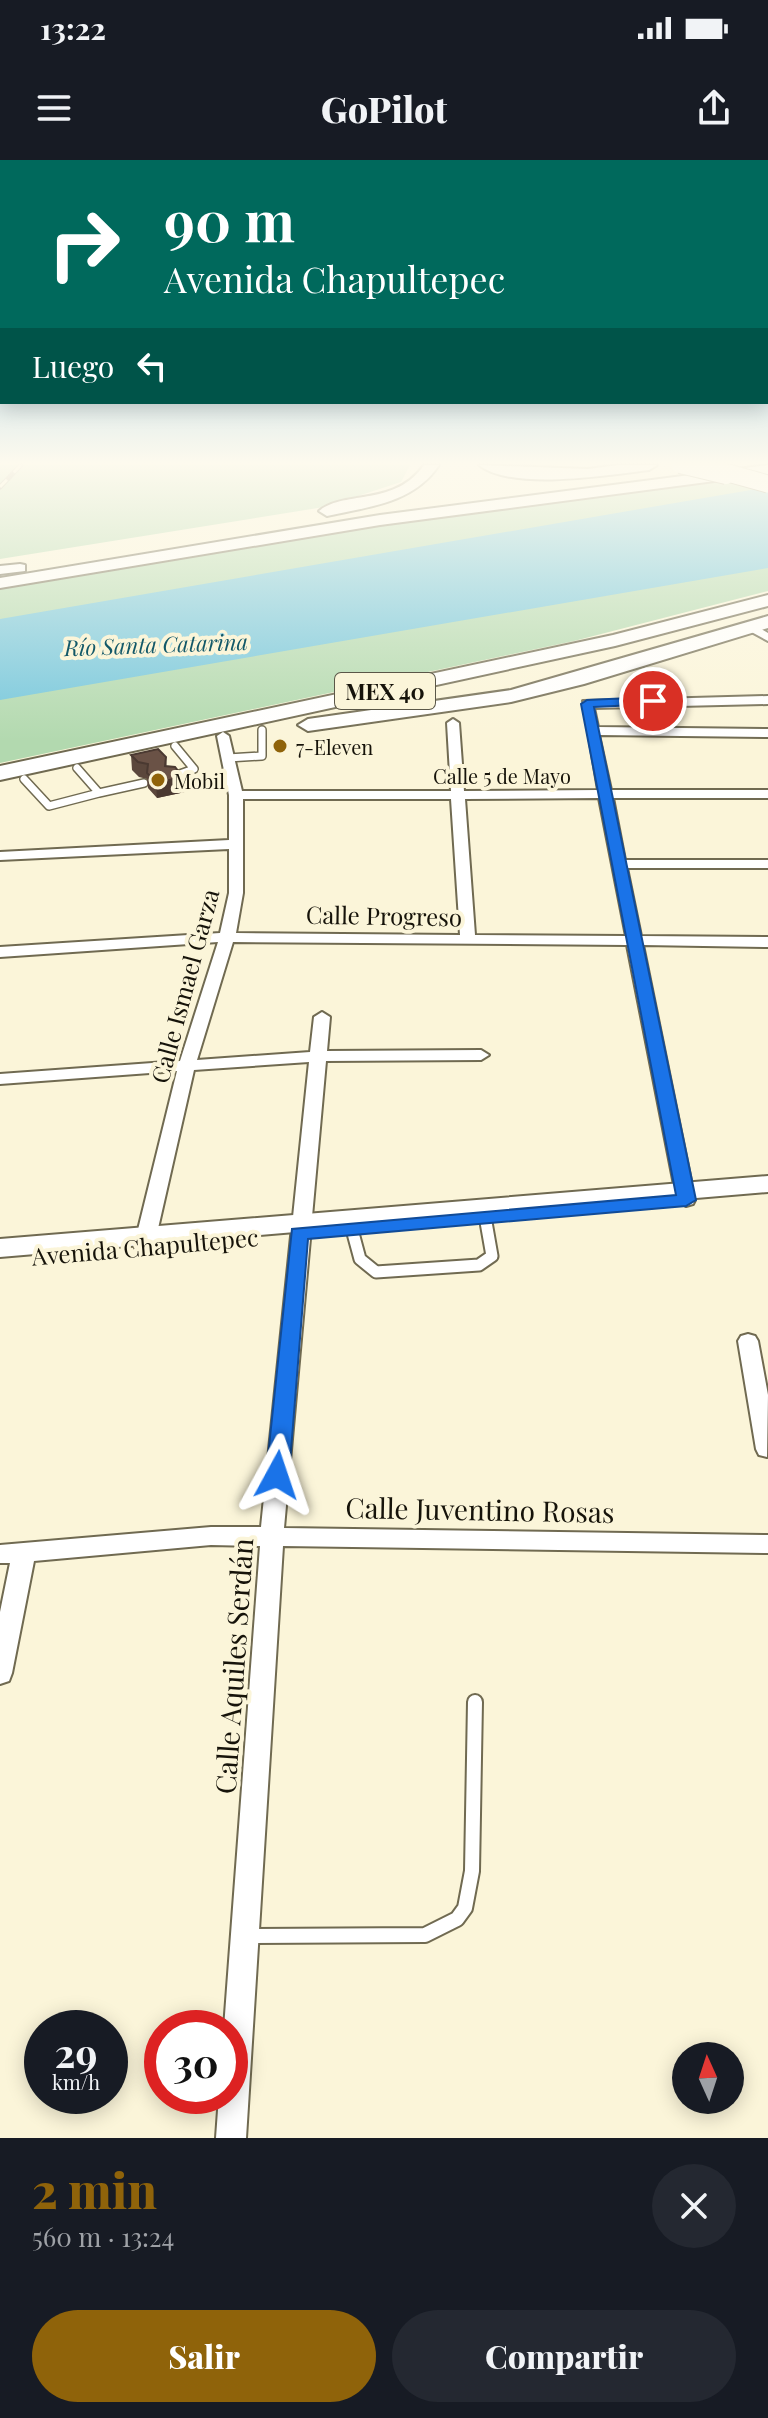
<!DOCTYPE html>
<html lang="es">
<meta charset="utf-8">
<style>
:root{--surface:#171b24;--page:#242831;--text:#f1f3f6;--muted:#9ea1a6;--accent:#8f630a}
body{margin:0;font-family:"Playfair Display",serif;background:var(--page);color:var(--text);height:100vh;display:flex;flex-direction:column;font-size:30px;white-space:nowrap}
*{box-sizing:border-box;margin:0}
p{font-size:26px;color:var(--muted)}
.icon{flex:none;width:44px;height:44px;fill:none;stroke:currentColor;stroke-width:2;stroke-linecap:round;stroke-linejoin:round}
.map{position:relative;height:1978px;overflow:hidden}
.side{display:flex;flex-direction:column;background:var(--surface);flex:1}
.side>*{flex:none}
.hud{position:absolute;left:0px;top:0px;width:768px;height:244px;box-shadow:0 4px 20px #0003;background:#00695c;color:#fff;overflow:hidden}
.needle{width:52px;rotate:357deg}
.fabs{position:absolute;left:672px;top:1882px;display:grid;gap:16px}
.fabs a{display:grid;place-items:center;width:72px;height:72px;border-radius:50%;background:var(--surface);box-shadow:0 4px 20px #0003;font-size:40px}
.speed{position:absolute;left:24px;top:1850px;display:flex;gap:16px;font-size:40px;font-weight:700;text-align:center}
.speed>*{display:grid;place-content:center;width:104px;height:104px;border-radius:50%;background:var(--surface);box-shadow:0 4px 20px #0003;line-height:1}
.speed small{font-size:20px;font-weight:400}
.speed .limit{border:12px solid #d22;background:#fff;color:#111}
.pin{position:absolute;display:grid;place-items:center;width:68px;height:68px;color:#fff;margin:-34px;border:4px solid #fff;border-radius:50%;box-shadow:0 2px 8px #0007}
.me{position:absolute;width:88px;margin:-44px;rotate:5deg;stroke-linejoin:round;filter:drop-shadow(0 0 6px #0008)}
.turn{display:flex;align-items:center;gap:28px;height:168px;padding:0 32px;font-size:36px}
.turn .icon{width:104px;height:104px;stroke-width:2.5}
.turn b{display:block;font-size:56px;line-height:68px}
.then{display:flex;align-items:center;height:76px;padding:0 32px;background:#0003;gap:16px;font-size:30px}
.round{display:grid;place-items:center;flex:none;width:84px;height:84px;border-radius:42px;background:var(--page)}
.head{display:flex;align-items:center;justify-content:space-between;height:136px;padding:0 32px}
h1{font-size:48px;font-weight:800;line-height:60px;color:var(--accent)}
.button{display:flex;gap:16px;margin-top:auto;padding:16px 32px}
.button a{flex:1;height:92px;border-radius:48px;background:var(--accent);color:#fff;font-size:32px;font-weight:800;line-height:92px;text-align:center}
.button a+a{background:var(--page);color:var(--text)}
.status{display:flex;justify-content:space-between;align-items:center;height:56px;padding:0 40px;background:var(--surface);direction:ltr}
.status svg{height:22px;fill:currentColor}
header{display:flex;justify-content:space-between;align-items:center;height:104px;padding:0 32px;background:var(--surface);font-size:36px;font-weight:800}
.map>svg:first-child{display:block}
.green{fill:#b2d9af}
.water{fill:#73c6dc}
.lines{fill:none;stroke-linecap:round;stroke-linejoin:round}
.service-far3-casing{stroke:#706a51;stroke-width:10}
.service-far2-casing{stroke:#706a51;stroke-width:12}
.service-far1-casing{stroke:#706a51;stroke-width:15}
.service-casing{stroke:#706a51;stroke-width:18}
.minor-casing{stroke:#706a51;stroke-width:4}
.tertiary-casing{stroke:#706a51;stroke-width:4}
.secondary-casing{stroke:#706a51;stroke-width:4}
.trunk-casing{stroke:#706a51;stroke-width:4}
.service-far3{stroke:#fff;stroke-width:7}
.service-far2{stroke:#fff;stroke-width:8}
.service-far1{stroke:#fff;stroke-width:11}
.service{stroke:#fff;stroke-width:14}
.minor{fill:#fff;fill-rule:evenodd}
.tertiary{fill:#fff;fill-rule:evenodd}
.secondary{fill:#fff;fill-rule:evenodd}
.trunk{fill:#fff;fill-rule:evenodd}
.rail-casing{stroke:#827e6c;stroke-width:5}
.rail{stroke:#fbf5d9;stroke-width:3;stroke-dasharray:10;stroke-linecap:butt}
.primary-bridge-casing{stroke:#706a51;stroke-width:18;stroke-linecap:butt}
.trunk-bridge-casing{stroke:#706a51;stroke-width:19;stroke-linecap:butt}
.primary-bridge{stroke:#fff;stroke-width:16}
.trunk-bridge{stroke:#fff;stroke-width:17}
.wall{fill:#5b473c}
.shaded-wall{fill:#4a3931}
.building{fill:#6a5246;stroke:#4a3931;stroke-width:2}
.route{fill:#1a73e8;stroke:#114b97;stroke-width:2}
.poi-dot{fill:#8f630a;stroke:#fbf5d9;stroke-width:3}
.labels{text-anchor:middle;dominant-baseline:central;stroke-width:8;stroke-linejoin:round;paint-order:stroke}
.far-poi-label{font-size:20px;fill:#16130a;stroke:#fbf5d9;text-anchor:start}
.far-street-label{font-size:20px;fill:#16130a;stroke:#fbf5d9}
.far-water-label{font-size:22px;font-style:italic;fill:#135868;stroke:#fbf5d9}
.shield{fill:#fbf5d9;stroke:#5b5748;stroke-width:2}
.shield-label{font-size:22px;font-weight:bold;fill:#16130a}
.street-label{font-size:24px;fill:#16130a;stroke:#fbf5d9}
.near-street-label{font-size:28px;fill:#16130a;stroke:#fbf5d9}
</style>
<div class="status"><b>13:22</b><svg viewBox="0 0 49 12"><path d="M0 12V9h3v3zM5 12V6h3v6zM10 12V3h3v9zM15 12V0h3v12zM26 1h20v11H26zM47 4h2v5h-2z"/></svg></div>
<header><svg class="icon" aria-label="menu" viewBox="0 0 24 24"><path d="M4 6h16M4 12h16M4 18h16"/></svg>GoPilot<svg class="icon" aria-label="share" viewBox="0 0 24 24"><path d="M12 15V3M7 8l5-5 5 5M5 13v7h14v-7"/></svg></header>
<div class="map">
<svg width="768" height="1978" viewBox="0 0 768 1978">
<rect width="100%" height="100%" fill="#fbf5d9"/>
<path class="green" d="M0,305H410L401,322L324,347L0,399Z
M768,312V431L574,481L0,603V428L406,359Z"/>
<path class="water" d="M768,327V408L0,540V459Z"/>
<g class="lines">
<defs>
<path id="service-far3" d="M228,598L262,596V570
M77,608L99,633L144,623
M171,617L194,609L175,586
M24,619L49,646L99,633"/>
<path id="service-far2" d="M484,1047L487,1064
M349,1059L350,1064"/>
<path id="service-far1" d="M350,1062L360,1099L376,1112L479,1105L492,1096L486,1062"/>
<path id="service" d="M248,1776L425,1775L457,1759L465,1748L472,1711L475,1542"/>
<path id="minor" d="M746,465H754L768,473V481L746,469Z
M768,536V544L594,548L598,567L768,569V577L599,575L611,630H768V638H613L625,700H768V708H627L641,776L768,777V787L643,785L695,1040L693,1044L686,1046L677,1040L627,785L233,782L197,900L310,892L314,857L322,852L330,857L327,891L481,890L489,895L481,900L326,901L284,1368L768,1375V1393L283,1386L246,1978H216L219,1936H230V1868H224L260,1386L211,1385L34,1401L12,1513L9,1521L0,1524V1452L10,1403H0V1385L211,1367H261L309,902L194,910L154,1086L144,1092L137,1091L134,1086L177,911L0,924V914L180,901L218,782L0,797V787L220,773L229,733V689L0,700V692L229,680V635L217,576L223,572L229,576L242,631H451L447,563L453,559L459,563L464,631L598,630L583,541ZM599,638L626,776L475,775L465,639ZM243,639H451L460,775L236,773L243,733Z
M748,1174L755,1176L758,1181L768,1235L767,1297L759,1295L756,1289L738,1181L741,1176Z"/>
<path id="tertiary" d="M20,404L25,405V411L0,414V406Z"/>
<path id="secondary" d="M768,1016V1032L0,1097V1079Z"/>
<path id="trunk" d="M424,305H439C414,343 368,347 327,356L319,351C344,330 395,347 424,305Z
M479,305L588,309L619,305H657L649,310C609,315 511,331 479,305Z
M768,305V314L380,365L0,428V418L380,355Z
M768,435V446L615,486L0,620V606L613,475Z
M768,456V468L584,524L511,542L308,571L298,565L308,559L511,530Z"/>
</defs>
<use href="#service-far3" class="service-far3-casing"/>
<use href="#service-far2" class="service-far2-casing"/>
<use href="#service-far1" class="service-far1-casing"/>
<use href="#service" class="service-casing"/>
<use href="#minor" class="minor-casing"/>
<use href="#tertiary" class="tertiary-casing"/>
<use href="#secondary" class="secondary-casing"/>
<use href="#trunk" class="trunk-casing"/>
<use href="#service-far3" class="service-far3"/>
<use href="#service-far2" class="service-far2"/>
<use href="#service-far1" class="service-far1"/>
<use href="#service" class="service"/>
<use href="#minor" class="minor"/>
<use href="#tertiary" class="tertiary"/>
<use href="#secondary" class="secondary"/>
<use href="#trunk" class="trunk"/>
<defs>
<path id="rail" d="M0,327L21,305"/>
</defs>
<use href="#rail" class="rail-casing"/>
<use href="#rail" class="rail"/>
<defs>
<path id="primary-bridge" d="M680,305L726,316"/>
<path id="trunk-bridge" d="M699,305L768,324"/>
</defs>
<use href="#primary-bridge" class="primary-bridge-casing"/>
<use href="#trunk-bridge" class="trunk-bridge-casing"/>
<use href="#primary-bridge" class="primary-bridge"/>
<use href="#trunk-bridge" class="trunk-bridge"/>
</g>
<path class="wall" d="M131,595L166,606L183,617L185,632L157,638L148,628L147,619L139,617L132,610Z"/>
<path class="shaded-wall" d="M166,597L167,612L183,617L185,632L157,638L156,623L165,606Z"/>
<path class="building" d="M158,589L166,597L165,606L175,607L183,617L156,623L147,613L148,604L138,602L131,595Z"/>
<linearGradient id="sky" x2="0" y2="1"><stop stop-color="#79bbe3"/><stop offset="0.52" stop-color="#fdfaee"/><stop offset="1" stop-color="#fdfaee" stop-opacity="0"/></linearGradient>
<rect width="768" height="582" fill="url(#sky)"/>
<path class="route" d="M653,537L659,541L657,544L594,547L696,1040L686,1046L308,1079L289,1315L285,1321H269L266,1315L292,1069L676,1035L581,544L587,540Z"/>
<g class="poi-dot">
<circle cx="280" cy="586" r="8"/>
<circle cx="158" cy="620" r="8"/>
</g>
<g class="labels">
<g class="far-poi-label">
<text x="296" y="586">7-Eleven</text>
<text x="174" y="620">Mobil</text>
</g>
<g class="far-street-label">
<text x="502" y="615">Calle 5 de Mayo</text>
</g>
<g class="far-water-label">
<text transform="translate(156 484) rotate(-2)">Río Santa Catarina</text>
</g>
<rect class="shield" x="335" y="513" width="100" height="36" rx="6"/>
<g class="shield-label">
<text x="385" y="531">MEX 40</text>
</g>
<g class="street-label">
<text transform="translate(384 755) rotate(1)">Calle Progreso</text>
<text transform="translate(184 826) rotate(-75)">Calle Ismael Garza</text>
<text transform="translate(145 1086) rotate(-5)">Avenida Chapultepec</text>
</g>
<g class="near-street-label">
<text transform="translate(480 1349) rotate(1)">Calle Juventino Rosas</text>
<text transform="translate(233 1506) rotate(-86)">Calle Aquiles Serdán</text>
</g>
</g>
</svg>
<div class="fabs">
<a><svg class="needle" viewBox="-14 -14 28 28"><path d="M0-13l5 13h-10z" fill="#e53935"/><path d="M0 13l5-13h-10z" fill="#9ea1a6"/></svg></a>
</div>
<div class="speed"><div>29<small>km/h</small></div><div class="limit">30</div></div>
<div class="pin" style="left:653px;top:541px;background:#d93025"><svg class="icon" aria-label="arrive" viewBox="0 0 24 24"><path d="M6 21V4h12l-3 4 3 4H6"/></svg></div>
<svg class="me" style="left:277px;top:1315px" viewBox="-20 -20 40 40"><path d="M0-17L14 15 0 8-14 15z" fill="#1a73e8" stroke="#fff" stroke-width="4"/></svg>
<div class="hud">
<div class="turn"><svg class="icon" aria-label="right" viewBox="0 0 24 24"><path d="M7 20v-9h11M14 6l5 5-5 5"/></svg><div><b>90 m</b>Avenida Chapultepec</div></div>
<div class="then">Luego<svg class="icon" aria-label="left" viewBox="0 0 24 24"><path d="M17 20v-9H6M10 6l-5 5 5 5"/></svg></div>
</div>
</div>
<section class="side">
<div class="head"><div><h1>2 min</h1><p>560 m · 13:24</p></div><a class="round"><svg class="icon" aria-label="close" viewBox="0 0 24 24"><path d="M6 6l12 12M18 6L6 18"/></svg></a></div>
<div class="button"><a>Salir</a><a>Compartir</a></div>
</section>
